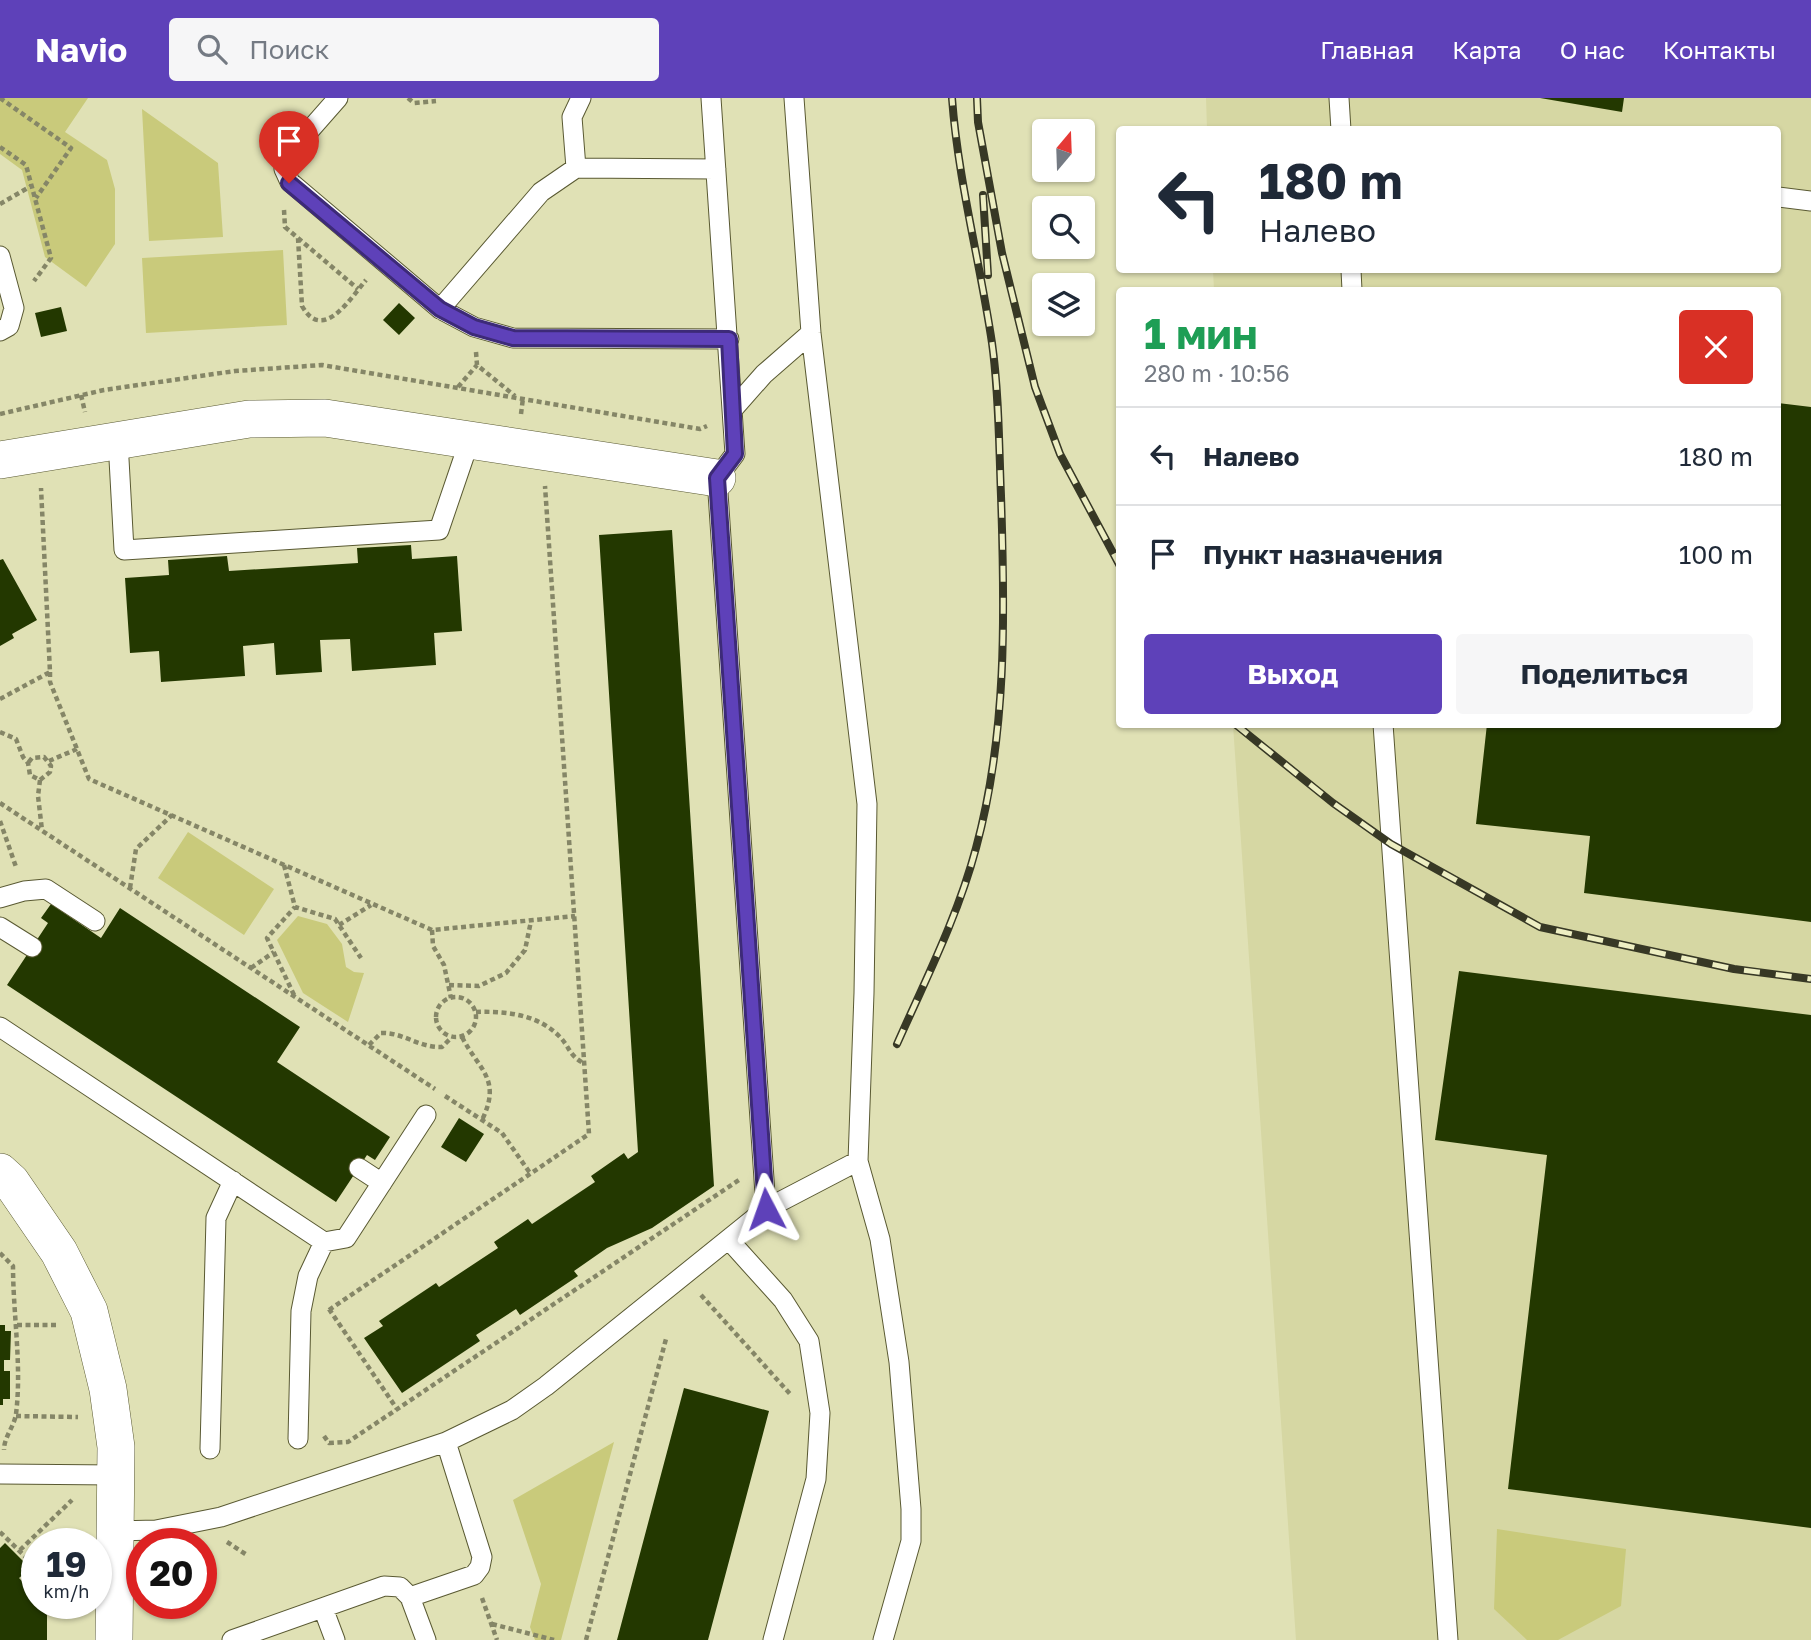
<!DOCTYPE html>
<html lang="ru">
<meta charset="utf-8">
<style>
:root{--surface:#fff;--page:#f6f6f7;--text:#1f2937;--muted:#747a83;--line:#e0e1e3;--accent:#5e41b9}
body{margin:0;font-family:"Golos Text",sans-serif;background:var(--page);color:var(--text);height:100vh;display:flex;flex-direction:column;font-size:26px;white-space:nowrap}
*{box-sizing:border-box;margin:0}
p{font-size:23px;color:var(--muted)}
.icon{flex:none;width:38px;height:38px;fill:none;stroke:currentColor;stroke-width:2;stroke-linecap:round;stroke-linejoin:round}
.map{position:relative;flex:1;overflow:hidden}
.drawer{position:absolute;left:1116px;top:189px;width:665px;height:441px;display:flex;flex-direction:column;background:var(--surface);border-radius:7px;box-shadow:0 2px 5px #0004}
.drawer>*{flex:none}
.banner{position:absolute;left:1116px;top:28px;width:665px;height:147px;border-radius:7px;box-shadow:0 2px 5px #0004;background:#fff;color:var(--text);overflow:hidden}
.needle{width:46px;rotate:19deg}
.tools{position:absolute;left:1032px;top:21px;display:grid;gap:14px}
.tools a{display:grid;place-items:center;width:63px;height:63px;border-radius:7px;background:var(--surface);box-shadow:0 2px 5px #0004;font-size:35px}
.speed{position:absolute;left:21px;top:1430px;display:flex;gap:14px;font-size:35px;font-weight:700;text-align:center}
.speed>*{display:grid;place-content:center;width:91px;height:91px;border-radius:50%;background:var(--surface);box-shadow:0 2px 5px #0004;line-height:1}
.speed small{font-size:18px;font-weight:400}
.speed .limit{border:10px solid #d22;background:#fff;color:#111}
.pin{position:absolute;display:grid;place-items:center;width:60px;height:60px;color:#fff;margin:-72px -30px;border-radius:50% 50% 50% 0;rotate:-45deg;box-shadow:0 0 7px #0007}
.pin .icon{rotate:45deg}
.me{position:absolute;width:77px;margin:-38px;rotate:356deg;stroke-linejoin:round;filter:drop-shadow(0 0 5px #0008)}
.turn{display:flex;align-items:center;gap:24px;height:147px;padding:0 28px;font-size:32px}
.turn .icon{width:91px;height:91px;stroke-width:2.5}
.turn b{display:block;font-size:49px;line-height:60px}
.round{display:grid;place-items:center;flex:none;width:74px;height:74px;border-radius:7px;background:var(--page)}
.overview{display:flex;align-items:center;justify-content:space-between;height:119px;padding:0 28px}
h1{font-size:42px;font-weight:700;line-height:52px;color:#1e9e55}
.action{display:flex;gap:14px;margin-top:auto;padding:14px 28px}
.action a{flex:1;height:80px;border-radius:7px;background:var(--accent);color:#fff;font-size:28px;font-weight:700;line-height:80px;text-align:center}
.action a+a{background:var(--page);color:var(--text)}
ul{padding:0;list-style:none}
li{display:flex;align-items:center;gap:21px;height:98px;padding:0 28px;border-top:2px solid var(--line)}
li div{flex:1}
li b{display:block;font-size:26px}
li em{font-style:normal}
header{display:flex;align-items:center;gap:42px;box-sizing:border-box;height:98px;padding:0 35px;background:var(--accent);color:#fff}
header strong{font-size:33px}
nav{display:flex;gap:38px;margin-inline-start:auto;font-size:24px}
.search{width:490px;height:63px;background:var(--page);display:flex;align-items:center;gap:18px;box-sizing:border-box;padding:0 24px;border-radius:7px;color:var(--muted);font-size:26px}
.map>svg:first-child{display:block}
.built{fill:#d6d7a3}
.green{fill:#c9ca7b}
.building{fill:#233800}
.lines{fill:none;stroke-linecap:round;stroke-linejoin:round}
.lane-casing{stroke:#595932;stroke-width:21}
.street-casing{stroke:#595932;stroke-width:38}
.path{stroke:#858667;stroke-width:4.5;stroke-dasharray:5 3.5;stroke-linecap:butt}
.lane{stroke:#fff;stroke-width:19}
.street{stroke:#fff;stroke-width:37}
.rail-casing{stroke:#373825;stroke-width:8}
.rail{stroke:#edeec2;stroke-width:5;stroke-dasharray:16;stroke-linecap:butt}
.route-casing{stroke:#3d2a78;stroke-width:18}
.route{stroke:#5e41b9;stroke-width:12}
</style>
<header>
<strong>Navio</strong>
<div class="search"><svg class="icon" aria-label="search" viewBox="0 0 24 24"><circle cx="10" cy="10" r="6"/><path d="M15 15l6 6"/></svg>Поиск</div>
<nav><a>Главная</a><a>Карта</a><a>О нас</a><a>Контакты</a></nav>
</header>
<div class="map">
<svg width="1811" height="1542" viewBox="0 0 1811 1542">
<rect width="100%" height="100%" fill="#e0e1b5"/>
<path class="built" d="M1206,0H1811V1542H1296L1233,627L1778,626V192H1214L1213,172H1778V32L1207,31Z"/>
<path class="green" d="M0,0H88L65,34L107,62L115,91V146L86,189L45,159L22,72L0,56Z
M142,11L218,65L223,139L149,143Z
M283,152L287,227L146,235L142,160Z
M188,734L274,791L244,837L158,780Z
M298,818L327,826L342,846L346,869L354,874L364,875L348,924L303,895L277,842Z
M614,1344L561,1542H535L530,1529L541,1486L513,1402Z
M1497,1431L1626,1451L1621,1508L1558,1542H1527L1494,1511Z"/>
<path class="building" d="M1540,0H1624L1622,14Z
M399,205L415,220L399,237L383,222Z
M61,209L67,233L41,239L35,215Z
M1778,305L1811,309V824L1584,795L1590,738L1476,726L1487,626H1778Z
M672,432L714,1088L652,1130L607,1150L574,1173L578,1178L520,1217L516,1211L476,1237L480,1243L402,1295L364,1240L383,1228L379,1223L436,1185L439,1189L498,1150L494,1144L528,1121L532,1126L595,1084L591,1078L624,1055L628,1061L638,1054L599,437Z
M411,447L412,461L457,458L462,533L434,535L436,567L352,573L350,541L320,542L322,574L276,577L274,545L243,548L245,578L161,584L159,553L130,555L125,480L169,477L168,462L227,458L229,473L358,465L357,450Z
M3,461L37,522L12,536L14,540L0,548V462Z
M51,806L101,840L120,810L300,929L277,964L390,1039L375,1062L367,1057L336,1104L7,887L48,825L41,820Z
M1459,873L1811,917V1430L1508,1391L1547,1057L1435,1042Z
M459,1020L484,1036L466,1064L441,1049Z
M0,1227H5V1233H11L10,1262H4V1273H10V1301H3V1307H0Z
M684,1290L769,1313L760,1347L708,1542H617Z
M5,1445L26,1466L21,1471L25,1475L19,1480L30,1491L26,1496L47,1517V1542H0V1450Z"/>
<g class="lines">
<defs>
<path id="lane" d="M338,0L287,58L284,71L290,84L440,211L474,229L513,240L729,241
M711,0L735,356L717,380L766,1111
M794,0L811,235L867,706L864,895L858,1063L880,1141L899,1264L911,1411V1443L883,1542
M1339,0L1341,32
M576,70L572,19L581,0
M1778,99L1811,103
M0,158L14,210L9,228L0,233
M1351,172L1352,192
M440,211L541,94L576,70L716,71
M734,310L764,276L811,235
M118,343L124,452L439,432L469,344
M1383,626L1448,1542
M0,800L24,793L46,791L95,823
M0,829L32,849
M0,929L324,1144L346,1140L426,1017
M359,1070L382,1085
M729,1142L783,1202L809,1243L820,1315L816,1381L773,1542
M298,1341L301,1213L308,1178L324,1144
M210,1351L216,1120L233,1083
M0,1376L116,1377
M115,1433L156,1432L221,1419L446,1344L512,1312L546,1288L766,1111L858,1063
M410,1499L474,1477L480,1469L482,1459L446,1344
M323,1510L335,1542
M232,1542L384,1488L400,1489L410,1499L426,1542"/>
<path id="street" d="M0,362L249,321L325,320L717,380
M0,1074L11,1084L59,1154L89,1213L108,1291L116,1349L114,1542"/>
</defs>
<use href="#lane" class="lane-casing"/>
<use href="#street" class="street-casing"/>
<path class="path" d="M0,0L71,50L36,100
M408,0L414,5L436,3
M0,49L26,67L51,160L34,183
M0,106L31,88
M284,112L285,129L358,191
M298,140L302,208C323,245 350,201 366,182
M476,254L477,267L515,298
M458,289L477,267
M81,297L85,314
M0,316L104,292L235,273L322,267L700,331L707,328
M521,316L523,300
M50,574V584L89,681L432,832L575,818
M0,601L50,574L41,390
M0,634L16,641L23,659L28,665L30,677L40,682L50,674L51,668L44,659L32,660L28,665
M49,663L77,651
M40,682L38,698L42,732
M0,705L435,991
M0,723L16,769
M284,767L295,809L335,821L361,860
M130,790L136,751L172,717
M339,827L371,807
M432,832L433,848L444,867L451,900
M251,870L274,854
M449,887L479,888L506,875L525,852L531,823
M294,897L267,840L295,809
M436 919a20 20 0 1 1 40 0a20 20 0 1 1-40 0Z
M476,914C505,913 537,916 559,938C570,949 569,958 585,966
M462,939C479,972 502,981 482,1022
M369,947L381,935C403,934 419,950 442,949L451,940
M445,998L502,1035L530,1075
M0,1155L13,1168C13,1216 22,1268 16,1316C14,1329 4,1339 4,1352
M701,1197L791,1297
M329,1211L397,1311
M329,1212L589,1036L545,388
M17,1227H59
M16,1318L78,1319
M324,1338L329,1345L348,1344L739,1082
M0,1434L37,1470
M227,1444L247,1457
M20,1452L72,1402
M482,1500L497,1542
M492,1526L554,1542
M586,1542L666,1241"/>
<use href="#lane" class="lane"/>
<use href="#street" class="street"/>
<defs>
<path id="rail" d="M977,0L978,24L1002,155L1035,289L1060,356L1120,468
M983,97L988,177
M1235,626L1333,705L1391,746L1540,829L1734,871L1811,881
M897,946C925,883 958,818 976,750C1007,636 1005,516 1001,398C999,348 999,295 992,245C980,164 958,82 952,0"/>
</defs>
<use href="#rail" class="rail-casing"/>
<use href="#rail" class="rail"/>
</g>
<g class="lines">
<defs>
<path id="route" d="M289,85L440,211L474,229L513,240L729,241L735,356L717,380L766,1111"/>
</defs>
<use href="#route" class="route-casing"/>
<use href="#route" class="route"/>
</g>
</svg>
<div class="tools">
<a><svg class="needle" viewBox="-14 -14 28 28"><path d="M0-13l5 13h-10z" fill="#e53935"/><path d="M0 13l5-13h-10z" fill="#747a83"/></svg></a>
<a><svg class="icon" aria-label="search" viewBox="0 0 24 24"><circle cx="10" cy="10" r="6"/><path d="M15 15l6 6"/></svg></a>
<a><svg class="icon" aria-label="layers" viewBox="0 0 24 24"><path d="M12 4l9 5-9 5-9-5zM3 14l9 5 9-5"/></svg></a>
</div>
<div class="speed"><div>19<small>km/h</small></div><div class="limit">20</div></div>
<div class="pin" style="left:289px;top:85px;background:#d93025"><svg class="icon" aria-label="arrive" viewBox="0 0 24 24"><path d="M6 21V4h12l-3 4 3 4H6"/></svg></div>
<svg class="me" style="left:766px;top:1111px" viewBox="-20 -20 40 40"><path d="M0-17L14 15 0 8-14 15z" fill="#5e41b9" stroke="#fff" stroke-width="4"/></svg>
<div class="banner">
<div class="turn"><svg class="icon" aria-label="left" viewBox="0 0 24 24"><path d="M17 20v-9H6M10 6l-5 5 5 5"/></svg><div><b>180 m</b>Налево</div></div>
</div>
<section class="drawer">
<div class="overview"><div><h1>1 мин</h1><p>280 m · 10:56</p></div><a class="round" style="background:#d93025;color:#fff"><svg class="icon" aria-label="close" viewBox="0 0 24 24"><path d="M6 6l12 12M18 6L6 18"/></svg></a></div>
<ul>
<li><svg class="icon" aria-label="left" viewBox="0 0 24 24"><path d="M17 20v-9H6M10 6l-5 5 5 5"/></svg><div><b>Налево</b></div><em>180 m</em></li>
<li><svg class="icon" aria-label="arrive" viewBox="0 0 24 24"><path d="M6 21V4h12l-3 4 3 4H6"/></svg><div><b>Пункт назначения</b></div><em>100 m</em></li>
</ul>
<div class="action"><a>Выход</a><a>Поделиться</a></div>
</section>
</div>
